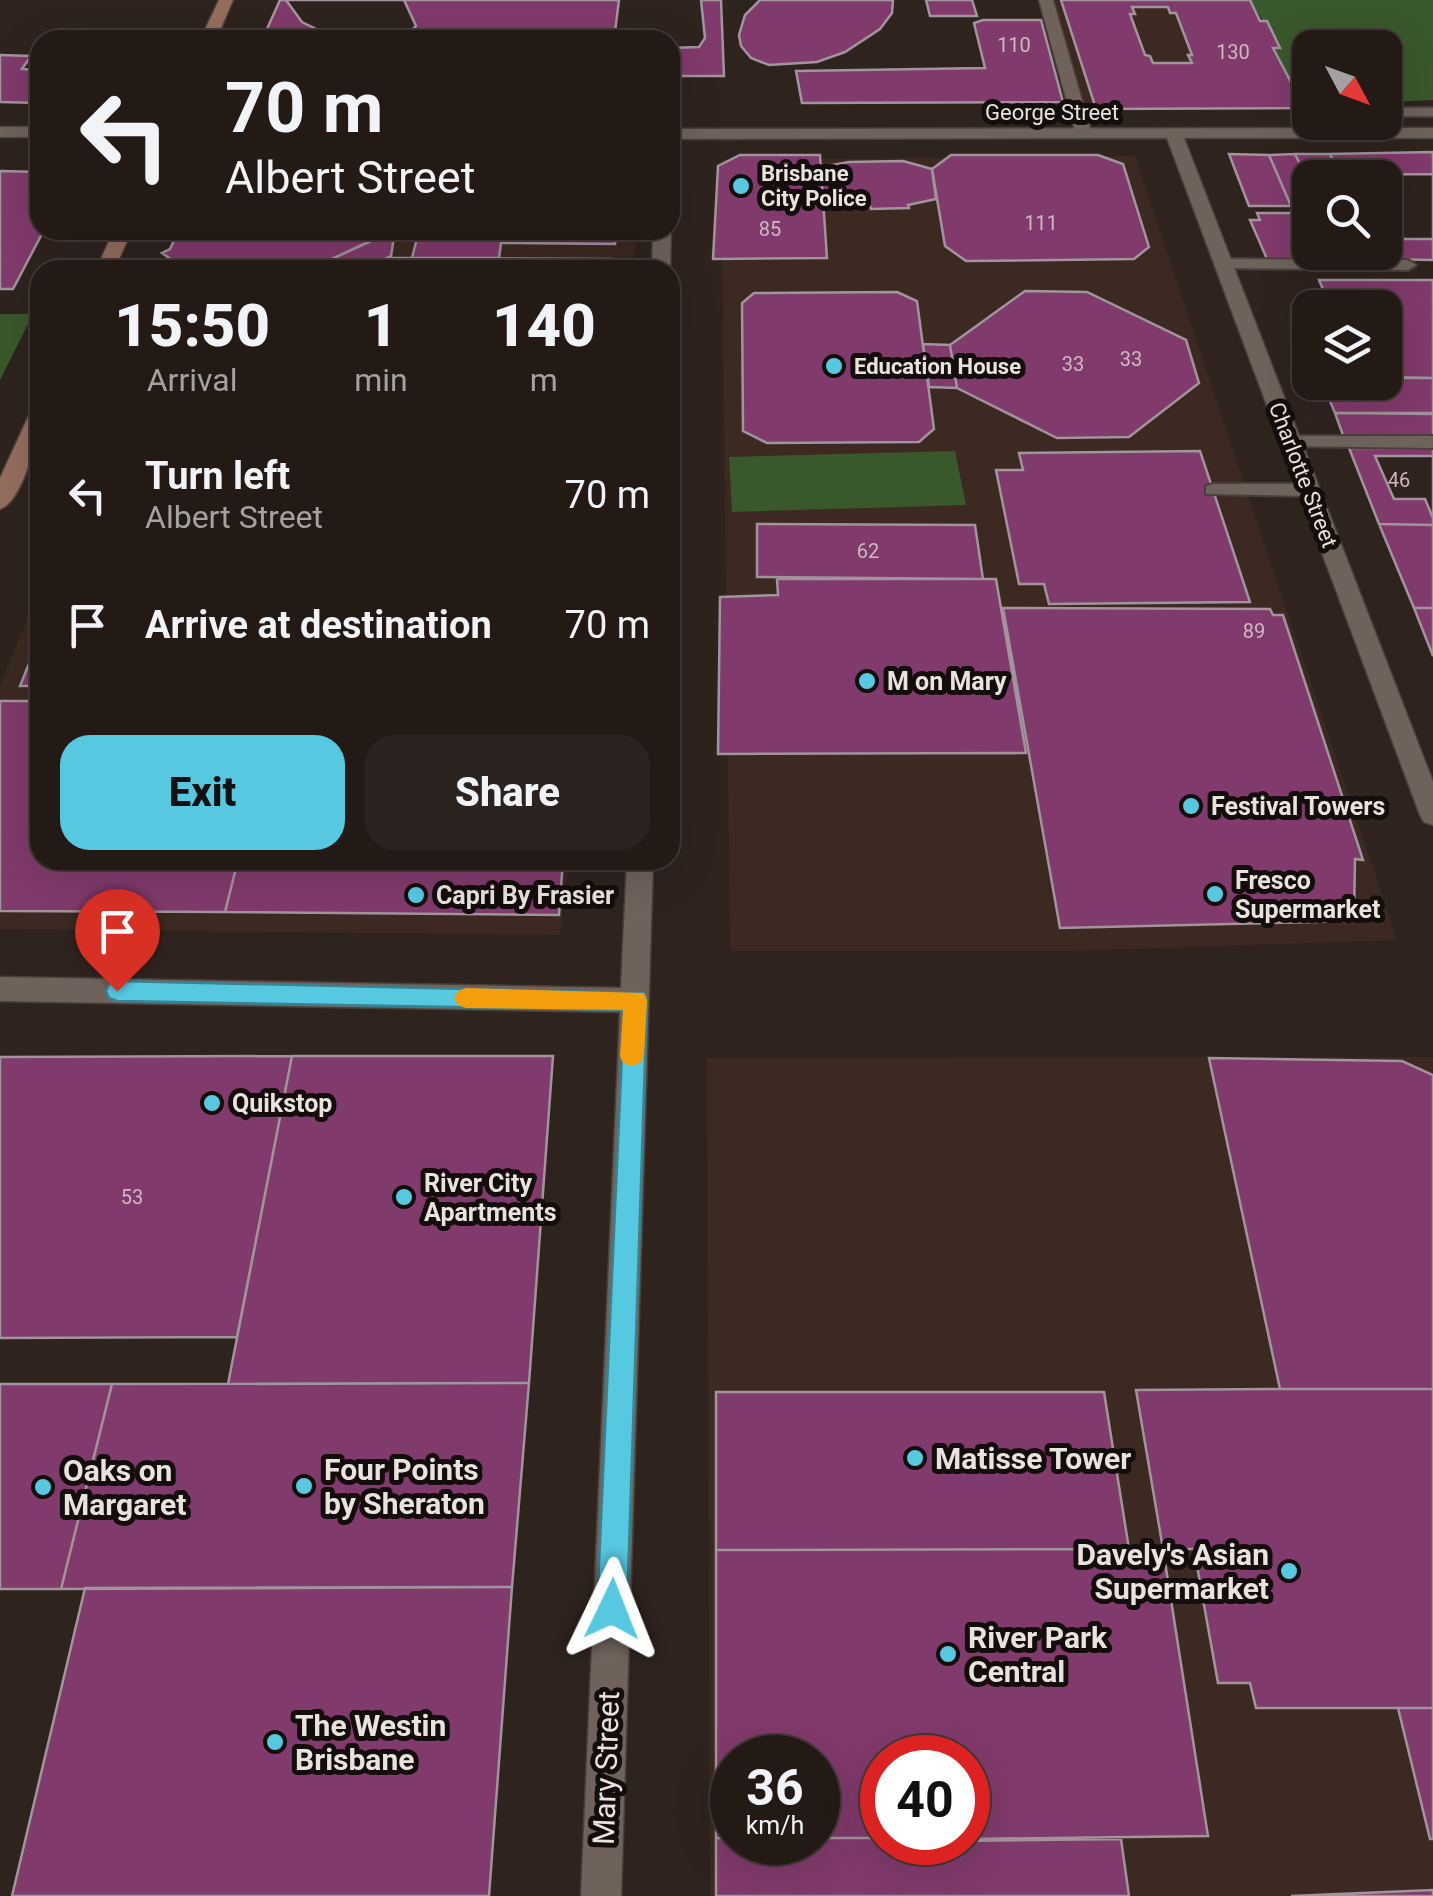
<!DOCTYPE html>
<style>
:root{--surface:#231a16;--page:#2b231f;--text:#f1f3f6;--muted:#a3a1a1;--line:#403835;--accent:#56c9e1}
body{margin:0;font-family:Roboto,sans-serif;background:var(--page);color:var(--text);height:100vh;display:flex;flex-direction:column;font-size:38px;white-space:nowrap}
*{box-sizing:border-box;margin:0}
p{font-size:32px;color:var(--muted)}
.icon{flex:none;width:55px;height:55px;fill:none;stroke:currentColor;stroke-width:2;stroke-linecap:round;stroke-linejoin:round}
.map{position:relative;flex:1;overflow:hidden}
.drawer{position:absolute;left:30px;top:260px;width:650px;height:610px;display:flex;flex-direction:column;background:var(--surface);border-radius:30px;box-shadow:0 10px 40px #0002,0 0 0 2px var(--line)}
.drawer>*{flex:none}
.top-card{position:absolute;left:30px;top:30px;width:650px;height:210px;border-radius:30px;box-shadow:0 10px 40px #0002,0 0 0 2px var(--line);background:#231a16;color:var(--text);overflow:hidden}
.needle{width:65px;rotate:131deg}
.buttons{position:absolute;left:1292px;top:30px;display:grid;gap:20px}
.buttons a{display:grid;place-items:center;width:110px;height:110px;border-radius:20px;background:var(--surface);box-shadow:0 10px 40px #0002,0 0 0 2px var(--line);font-size:50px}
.speed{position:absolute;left:710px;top:1735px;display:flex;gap:20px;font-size:50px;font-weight:700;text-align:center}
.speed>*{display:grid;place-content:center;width:130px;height:130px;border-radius:50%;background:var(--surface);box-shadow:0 10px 40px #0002,0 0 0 2px var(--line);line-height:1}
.speed small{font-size:25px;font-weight:400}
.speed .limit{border:15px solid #d22;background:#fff;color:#111}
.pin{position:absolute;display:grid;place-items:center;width:85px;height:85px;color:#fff;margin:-102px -42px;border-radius:50% 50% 50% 0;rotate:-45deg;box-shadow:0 0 10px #0007}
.pin .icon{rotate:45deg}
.me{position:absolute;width:110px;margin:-55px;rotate:2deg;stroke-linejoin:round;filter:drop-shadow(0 0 8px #0008)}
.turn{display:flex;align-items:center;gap:35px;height:210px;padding:0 30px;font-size:45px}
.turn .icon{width:130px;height:130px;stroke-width:2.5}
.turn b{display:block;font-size:70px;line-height:85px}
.eta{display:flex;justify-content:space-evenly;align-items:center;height:170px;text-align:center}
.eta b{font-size:60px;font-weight:800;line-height:70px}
.cta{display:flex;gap:20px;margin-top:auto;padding:20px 30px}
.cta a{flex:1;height:115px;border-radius:30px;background:var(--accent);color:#111;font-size:40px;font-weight:800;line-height:115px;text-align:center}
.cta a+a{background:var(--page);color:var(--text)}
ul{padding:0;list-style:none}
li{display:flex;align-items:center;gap:30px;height:130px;padding:0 30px}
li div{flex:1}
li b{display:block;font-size:38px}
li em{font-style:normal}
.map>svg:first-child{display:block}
.built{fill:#3c2a22;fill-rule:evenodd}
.green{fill:#39582b}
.building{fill:#803a6b;stroke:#a1949c;stroke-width:2.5;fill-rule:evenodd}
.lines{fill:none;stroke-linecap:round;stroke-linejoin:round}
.service-casing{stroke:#49403c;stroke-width:4}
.pedestrian-casing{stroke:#49403c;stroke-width:3}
.tertiary-casing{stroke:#49403c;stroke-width:3}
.secondary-casing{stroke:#49403c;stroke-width:3}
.service{fill:#6f625b;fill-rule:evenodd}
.pedestrian{fill:#6f625b;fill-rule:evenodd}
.tertiary{fill:#6f625b;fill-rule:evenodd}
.secondary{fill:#946d5e;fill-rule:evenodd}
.route{fill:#56c9e1;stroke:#388392;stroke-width:2.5}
.slow{fill:#f59e0b}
.poi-dot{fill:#56c9e1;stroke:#130e0c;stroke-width:4}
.labels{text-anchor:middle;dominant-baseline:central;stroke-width:10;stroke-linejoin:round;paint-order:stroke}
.number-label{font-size:20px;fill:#d0b8c2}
.far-street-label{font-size:22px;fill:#eae2df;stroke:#130e0c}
.far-poi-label{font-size:22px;font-weight:bold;fill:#eae2df;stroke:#130e0c;text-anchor:start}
.poi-label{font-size:25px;font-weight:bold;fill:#eae2df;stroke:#130e0c;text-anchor:start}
.near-poi-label{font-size:30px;font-weight:bold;fill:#eae2df;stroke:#130e0c;text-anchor:start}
.near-street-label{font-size:30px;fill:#eae2df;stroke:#130e0c}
</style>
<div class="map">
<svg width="1433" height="1896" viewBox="0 0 1433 1896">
<rect width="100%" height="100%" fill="#2f231e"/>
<path class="built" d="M1050,0H1250L1267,21L1310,108L1084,110Z
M1135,156L1397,940L1070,951H730L721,160Z
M184,230H637L633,270H168Z
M40,587V860H569L560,935L0,929V686Z
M1433,1057V1896H710L707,1058ZM732,1758H818V1842H732ZM882,1758H968V1842H882Z"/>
<path class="green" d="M1250,0H1433V100L1385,102V48H1310V103L1300,82H1291L1273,48L1280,47Z
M0,314H33L0,380Z
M955,451L966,505L732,512L729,457Z"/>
<path class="building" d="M280,0H619L614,40H262Z
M286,0H404L416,26L402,40H339L302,22Z
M701,0H721L724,76H670V48L699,47L705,38Z
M893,0L892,13L880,29L845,52L817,62L769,65L751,58L741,46L739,35L745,15L760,0Z
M926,0H972L977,16H930Z
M1061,0H1250L1260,21H1267L1280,48H1273L1291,82H1300L1310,108L1096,109ZM1132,7H1168L1170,13H1176L1192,55H1188L1192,63H1153L1150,56L1145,55L1130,14H1135Z
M983,20H1041L1063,102L802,103L796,71L985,68L974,23Z
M0,55L31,56L22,69L37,70L40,66V103L0,102Z
M1433,152V260L1381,259L1378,252H1385V178H1341L1330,154Z
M1229,154L1269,155L1291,206H1249Z
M1295,154L1310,185V206H1291L1269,155Z
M1295,154H1330L1341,178H1310V185Z
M740,155H820L827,258L713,259L718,166Z
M951,155H1098L1123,164L1149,247L1134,259L966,261L945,246L932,169Z
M903,161L932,169L936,199L908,205L909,208L871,209L870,206L823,201L821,167L849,162Z
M0,171L40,172V230H44L13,289H0Z
M1433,174V239H1399L1395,230H1385V178L1340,175Z
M1257,213H1310V252H1378L1381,259H1267L1250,220H1260Z
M176,230H394L308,270H186L162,253L170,249L178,232Z
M395,230L391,256L362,270H308Z
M419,230H617L615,244L501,243L499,258H412Z
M389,258H412L611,259L610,270H385Z
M1319,280H1433V378L1385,377V308H1331Z
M1025,291L1087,292L1186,340L1199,383L1129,437L1057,438L957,388L950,345Z
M897,292L917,301L934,429L919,442L767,443L743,431L742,303L754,293Z
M1294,316H1310V354Z
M923,344L950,345L957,388L929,387Z
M1385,378H1433V413H1335L1322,382H1385Z
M1335,413L1433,414V439L1344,438Z
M1349,448H1433V525L1379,524Z
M1200,451L1250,602L1049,604L1044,584H1019L996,470H1023L1019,453Z
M1375,456H1433V518L1425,499H1394Z
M757,524L975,525L983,579L757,577Z
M1379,524L1433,525V608H1414Z
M777,579H996L1026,753L718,754L720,597L778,595Z
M1003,608L1270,609L1273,615H1283L1363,860L1355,859L1354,921L1060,928Z
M1414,608H1433V656Z
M40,636V686H20Z
M0,701H40V860H238L225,912L0,911Z
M238,860H563L559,915L225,912Z
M292,1056H553L529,1383L228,1384Z
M292,1056L237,1337L0,1338V1057Z
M1209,1058L1402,1061L1433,1075V1389H1280Z
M529,1383L512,1587L61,1589L112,1384Z
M0,1384H112L61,1589H0Z
M1280,1389H1433V1708H1256L1250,1683H1218L1194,1549H1163L1136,1390Z
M716,1392H1104L1129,1549L716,1550Z
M1163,1549L1208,1836L968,1839V1758H882V1838H818V1758H732V1838H716V1550Z
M512,1587L489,1896H12L85,1588Z
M1398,1708H1433V1839H1430Z
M716,1838H732V1842H818V1838H882V1842L1121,1839L1129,1896H716Z
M1433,1890V1896H1291Z"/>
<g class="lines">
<defs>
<path id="service" d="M1385,108H1433V116H1385Z
M1345,122H1362L1343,137H1333V131Z
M1223,259L1408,260L1416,265L1408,270L1217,268V260Z
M1291,436H1433V448L1284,446V438Z
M1213,484H1309L1319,490L1309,496L1206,494V486Z"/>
<path id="pedestrian" d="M1039,0H1053L1092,135L1090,138L1076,135Z"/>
<path id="tertiary" d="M0,127H40V137H0Z
M1433,128V138H1184L1433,782V825L1424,822L1420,815L1167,138L670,139V129Z
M653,230H671L670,270H652Z
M627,860H653L621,1896H581L620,1012L0,1001V977L621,988Z"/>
<path id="secondary" d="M219,0H233L216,40H200Z
M114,230H132L114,270H96Z
M40,407C40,430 24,502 0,509V478L30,413Z"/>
</defs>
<use href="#service" class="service-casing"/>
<use href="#pedestrian" class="pedestrian-casing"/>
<use href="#tertiary" class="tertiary-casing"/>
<use href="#secondary" class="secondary-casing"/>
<use href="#service" class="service"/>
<use href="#pedestrian" class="pedestrian"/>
<use href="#tertiary" class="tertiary"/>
<use href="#secondary" class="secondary"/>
</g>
<path class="route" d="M117,981L644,993L647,1000L627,1609L622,1619L612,1624L601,1619L597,1609L624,1010L117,1001L109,998L106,991L109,984Z"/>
<path class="slow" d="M466,988L644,993L647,1000L644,1056L640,1063L632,1066L623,1063L620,1056L623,1010L466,1008L458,1005L454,998L458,991Z"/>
<g class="poi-dot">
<circle cx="741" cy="186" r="10"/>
<circle cx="834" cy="366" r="10"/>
<circle cx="867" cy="681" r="10"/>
<circle cx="1191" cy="806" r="10"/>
<circle cx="1215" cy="894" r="10"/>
<circle cx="416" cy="895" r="10"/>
<circle cx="212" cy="1103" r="10"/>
<circle cx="404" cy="1197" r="10"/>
<circle cx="915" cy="1458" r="10"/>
<circle cx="304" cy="1486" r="10"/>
<circle cx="43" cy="1487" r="10"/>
<circle cx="1289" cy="1571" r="10"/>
<circle cx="948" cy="1654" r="10"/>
<circle cx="275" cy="1742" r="10"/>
</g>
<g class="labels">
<g class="number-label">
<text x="1014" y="45">110</text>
<text x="1233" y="52">130</text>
<text x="1041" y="223">111</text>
<text x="770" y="229">85</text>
<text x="1131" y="359">33</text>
<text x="1073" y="364">33</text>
<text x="1399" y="480">46</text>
<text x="868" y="551">62</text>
<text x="1254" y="631">89</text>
<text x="132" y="1197">53</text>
</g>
<g class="far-street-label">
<text x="1052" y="112">George Street</text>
<text transform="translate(1303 475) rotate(69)">Charlotte Street</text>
</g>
<g class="far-poi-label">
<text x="761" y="173">Brisbane<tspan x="761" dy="25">City Police</tspan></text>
<text x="854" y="366">Education House</text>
</g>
<g class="poi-label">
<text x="887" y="681">M on Mary</text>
<text x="1211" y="806">Festival Towers</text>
<text x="1235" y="880">Fresco<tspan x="1235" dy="29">Supermarket</tspan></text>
<text x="436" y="895">Capri By Frasier</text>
<text x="232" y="1103">Quikstop</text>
<text x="424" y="1183">River City<tspan x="424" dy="29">Apartments</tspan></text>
</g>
<g class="near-poi-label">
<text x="935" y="1458">Matisse Tower</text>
<text x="324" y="1469">Four Points<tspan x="324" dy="34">by Sheraton</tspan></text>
<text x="63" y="1470">Oaks on<tspan x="63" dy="34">Margaret</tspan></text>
<text x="1269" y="1554" text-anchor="end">Davely's Asian<tspan x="1269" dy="34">Supermarket</tspan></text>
<text x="968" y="1637">River Park<tspan x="968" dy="34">Central</tspan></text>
<text x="295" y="1725">The Westin<tspan x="295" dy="34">Brisbane</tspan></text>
</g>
<g class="near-street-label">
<text transform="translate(606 1768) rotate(-88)">Mary Street</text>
</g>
</g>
</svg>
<div class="buttons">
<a><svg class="needle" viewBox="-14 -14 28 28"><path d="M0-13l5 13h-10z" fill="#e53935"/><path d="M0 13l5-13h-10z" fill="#a3a1a1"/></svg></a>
<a><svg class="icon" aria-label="search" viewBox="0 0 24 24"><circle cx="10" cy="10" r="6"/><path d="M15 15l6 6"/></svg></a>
<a><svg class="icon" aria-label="layers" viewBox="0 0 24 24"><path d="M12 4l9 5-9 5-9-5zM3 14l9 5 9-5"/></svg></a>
</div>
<div class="speed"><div>36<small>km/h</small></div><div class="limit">40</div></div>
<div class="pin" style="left:117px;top:991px;background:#d93025"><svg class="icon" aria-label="arrive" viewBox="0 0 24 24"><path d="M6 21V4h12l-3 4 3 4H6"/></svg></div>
<svg class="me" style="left:612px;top:1609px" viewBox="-20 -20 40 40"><path d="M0-17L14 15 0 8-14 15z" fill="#56c9e1" stroke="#fff" stroke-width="4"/></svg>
<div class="top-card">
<div class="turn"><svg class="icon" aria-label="left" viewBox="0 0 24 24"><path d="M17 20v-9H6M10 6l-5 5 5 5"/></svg><div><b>70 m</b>Albert Street</div></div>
</div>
<section class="drawer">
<div class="eta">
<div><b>15:50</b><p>Arrival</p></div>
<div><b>1</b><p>min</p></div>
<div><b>140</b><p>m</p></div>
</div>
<ul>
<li><svg class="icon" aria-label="left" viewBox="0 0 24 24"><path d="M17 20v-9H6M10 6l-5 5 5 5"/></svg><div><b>Turn left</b><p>Albert Street</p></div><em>70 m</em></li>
<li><svg class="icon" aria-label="arrive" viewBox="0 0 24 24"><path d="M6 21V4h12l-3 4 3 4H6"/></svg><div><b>Arrive at destination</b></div><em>70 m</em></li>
</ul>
<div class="cta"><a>Exit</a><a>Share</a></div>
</section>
</div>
